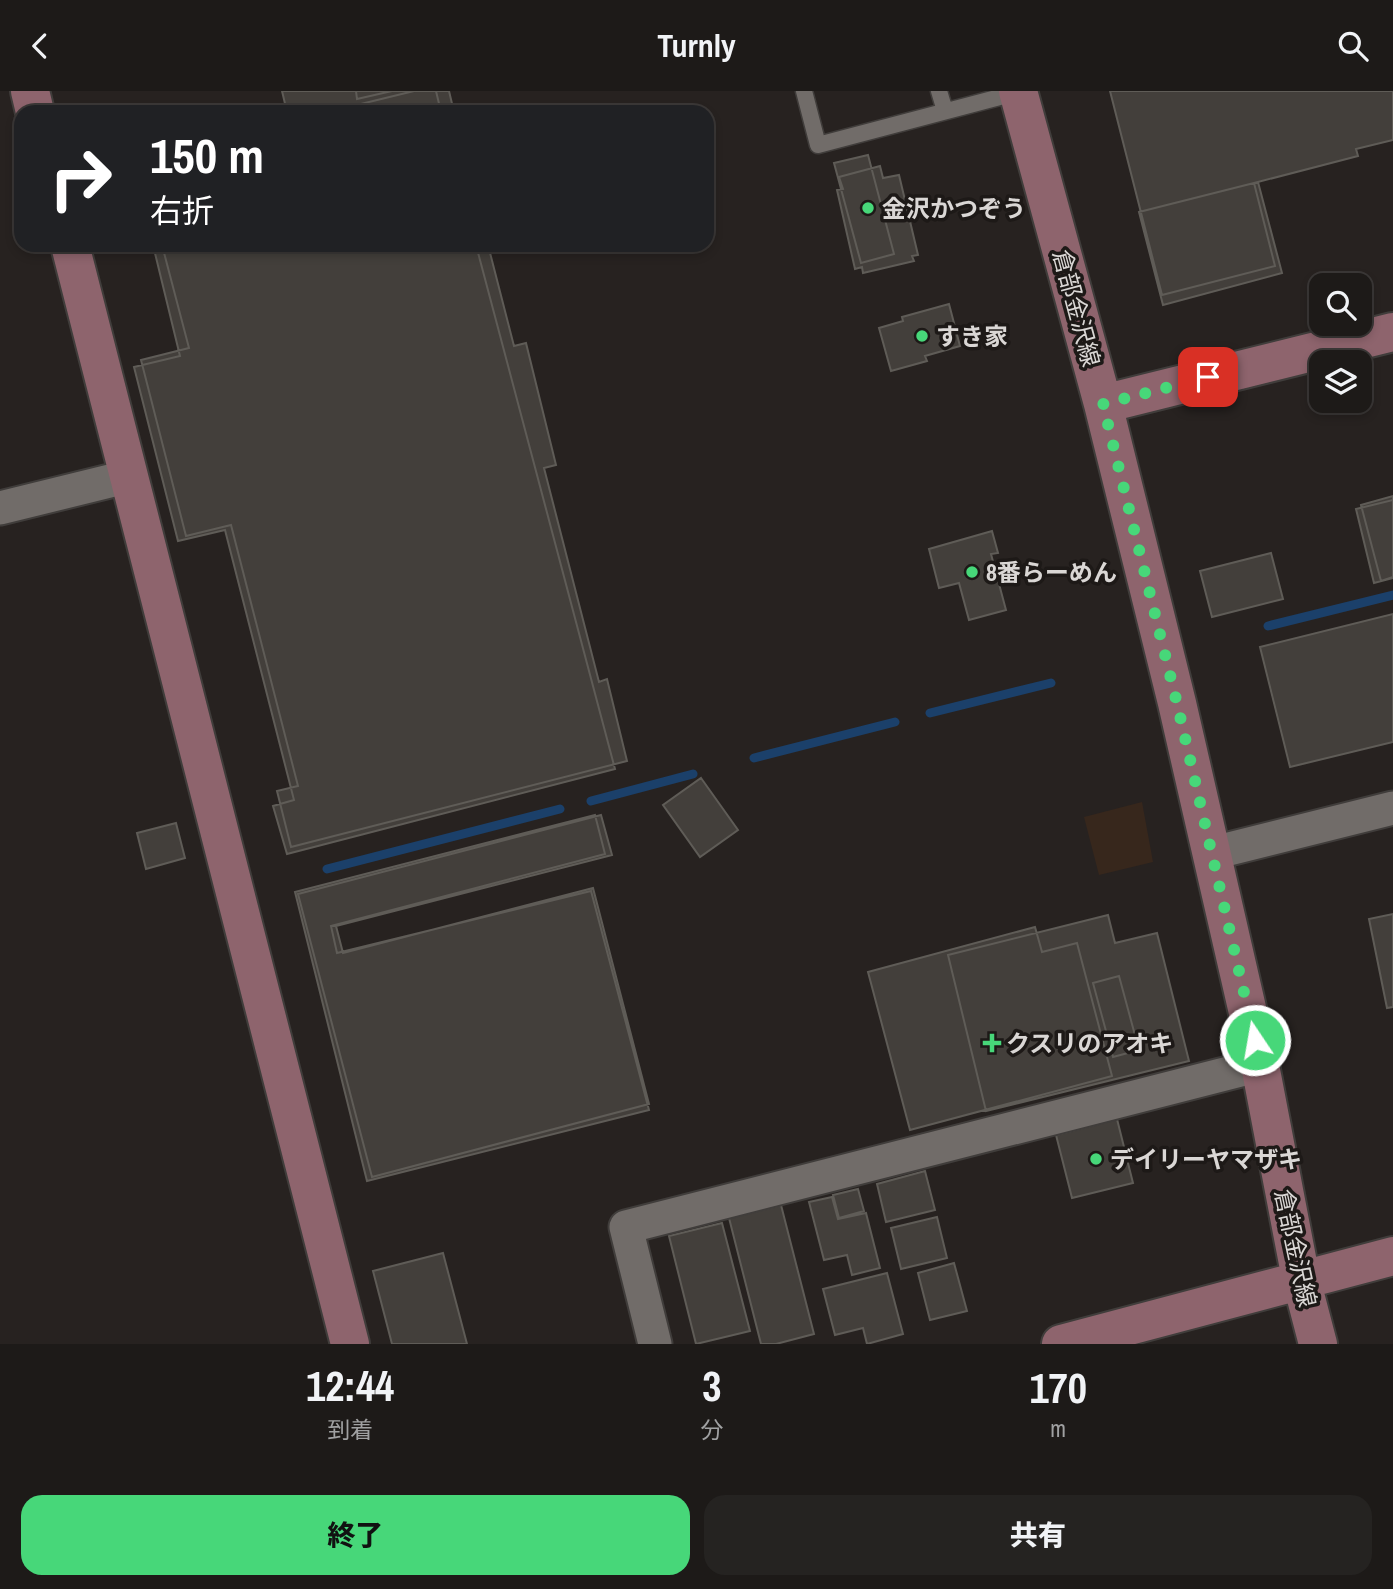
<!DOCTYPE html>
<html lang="ja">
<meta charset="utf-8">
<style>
:root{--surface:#1d1a18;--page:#252321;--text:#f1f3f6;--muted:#a0a1a2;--line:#3b3837;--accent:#47d779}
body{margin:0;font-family:"Archivo Narrow","Noto Sans JP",sans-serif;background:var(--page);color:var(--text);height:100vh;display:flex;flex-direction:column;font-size:26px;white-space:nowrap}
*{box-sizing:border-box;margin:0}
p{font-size:23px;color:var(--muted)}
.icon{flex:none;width:38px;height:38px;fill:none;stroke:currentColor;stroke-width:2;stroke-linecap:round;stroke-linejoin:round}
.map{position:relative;height:1253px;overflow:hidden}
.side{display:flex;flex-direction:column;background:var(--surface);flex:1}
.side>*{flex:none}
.guide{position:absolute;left:14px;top:14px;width:700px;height:147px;border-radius:21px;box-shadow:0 4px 10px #0003,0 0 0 2px var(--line);background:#202124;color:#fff;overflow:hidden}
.tools{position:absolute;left:1309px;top:182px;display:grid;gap:14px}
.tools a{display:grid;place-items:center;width:63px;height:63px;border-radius:14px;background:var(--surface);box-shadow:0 4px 10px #0003,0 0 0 2px var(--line);font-size:35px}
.pin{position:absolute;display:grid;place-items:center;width:60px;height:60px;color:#fff;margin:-30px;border-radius:14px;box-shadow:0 4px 10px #0006}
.me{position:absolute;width:77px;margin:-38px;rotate:348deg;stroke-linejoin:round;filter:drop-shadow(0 0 5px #0008)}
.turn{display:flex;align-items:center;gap:24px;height:147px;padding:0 21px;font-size:32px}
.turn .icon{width:91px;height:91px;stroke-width:2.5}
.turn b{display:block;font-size:49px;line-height:60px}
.eta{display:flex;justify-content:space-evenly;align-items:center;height:119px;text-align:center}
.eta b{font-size:42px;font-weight:800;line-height:49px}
.cta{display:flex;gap:14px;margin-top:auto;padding:14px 21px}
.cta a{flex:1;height:80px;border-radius:21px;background:var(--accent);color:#111;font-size:28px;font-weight:800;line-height:80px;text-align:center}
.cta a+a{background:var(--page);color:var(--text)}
header{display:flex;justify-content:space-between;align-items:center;height:91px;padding:0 21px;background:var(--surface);font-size:32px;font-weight:800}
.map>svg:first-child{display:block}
.industrial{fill:#37271c}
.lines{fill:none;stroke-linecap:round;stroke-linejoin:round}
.stream{stroke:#1b406a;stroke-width:9}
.building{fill:#433f3b;stroke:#5f5c57;stroke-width:2}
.lane-casing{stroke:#403d3b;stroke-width:19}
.street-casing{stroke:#403d3b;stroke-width:37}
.secondary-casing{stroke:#403d3b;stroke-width:42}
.lane{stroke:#716c69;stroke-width:16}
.street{stroke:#716c69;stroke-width:33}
.secondary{stroke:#8e646d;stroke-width:38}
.route{stroke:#47d779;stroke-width:12;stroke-dasharray:0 21.6}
.poi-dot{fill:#47d779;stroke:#1d1917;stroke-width:2.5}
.labels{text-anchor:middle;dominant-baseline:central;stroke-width:7;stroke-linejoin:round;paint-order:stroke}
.poi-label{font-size:24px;font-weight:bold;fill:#dad7d5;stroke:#1d1917;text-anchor:start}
.street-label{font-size:24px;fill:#dad7d5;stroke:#1d1917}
</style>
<header><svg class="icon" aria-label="back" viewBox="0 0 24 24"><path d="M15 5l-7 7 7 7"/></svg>Turnly<svg class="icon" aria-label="search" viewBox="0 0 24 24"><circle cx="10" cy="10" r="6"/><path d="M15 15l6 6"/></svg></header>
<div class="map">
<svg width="1393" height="1253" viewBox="0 0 1393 1253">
<rect width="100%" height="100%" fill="#272220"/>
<path class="industrial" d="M1142,711L1153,771L1099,784L1084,726Z"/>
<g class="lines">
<path class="stream" d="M1268,535L1393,504
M930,622L1051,592
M754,667L895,631
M591,710L693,683
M327,778L560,718"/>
</g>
<path class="building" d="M282,0H449L454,21H287Z
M356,0H392L357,8Z
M414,0H436L441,21H328Z
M1110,0H1393V49L1356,58L1358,65L1254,92L1275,175L1162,204Z
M868,64L894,163L861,172L834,72Z
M880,75L883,87L899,84L918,164L912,165L914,170L863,182L862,176L855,178L837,99L843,98L839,86Z
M1258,91L1282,182L1163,214L1139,121Z
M153,154H476L615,678L287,763L273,715L294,709L225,439L178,450L134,276L180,265Z
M162,154H488L514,255L526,252L556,374L544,377L599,591L607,588L627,670L291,756L277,700L298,695L231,434L186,445L141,269L189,257Z
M949,213L960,255L925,265L927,270L891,280L879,237L903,230L902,226Z
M1393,405V486L1381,490L1361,414Z
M1393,409V487L1374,492L1356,418Z
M992,440L998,462L991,463L1006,519L969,529L959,492L939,497L929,458Z
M1271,462L1283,508L1212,526L1200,480Z
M1393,523V651L1290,676L1260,556Z
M701,687L738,739L700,766L663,714Z
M595,724L605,763L331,835L337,862L591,800L649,1019L367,1090L295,801Z
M601,724L612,764L336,835L343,862L593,797L649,1013L372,1086L298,803Z
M176,732L185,767L146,778L137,742Z
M1393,823V916L1387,917L1369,828Z
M1108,824L1115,852L1157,842L1189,970L986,1020L948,864Z
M1035,836L1042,861L1077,852L1112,985L910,1039L868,881Z
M1119,885L1139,959L1113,966L1093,892Z
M1117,1028L1133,1092L1072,1107L1056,1044Z
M925,1080L935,1119L886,1131L877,1093Z
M858,1098L864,1120L839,1127L833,1104Z
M832,1106L838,1128L866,1122L880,1177L852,1184L847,1164L824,1169L809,1111Z
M781,1114L814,1243L776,1253H761L729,1127Z
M937,1126L947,1167L901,1178L891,1137Z
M722,1132L750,1240L696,1253L669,1145Z
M443,1162L467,1253H392L373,1180Z
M954,1172L967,1220L930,1229L918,1182Z
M887,1182L903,1243L867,1253L863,1237L835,1244L823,1198Z"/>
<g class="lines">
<defs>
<path id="lane" d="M804,0L818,54L1019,1
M939,0L945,20"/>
<path id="street" d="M0,417L130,385
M1213,762L1393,717
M655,1253L626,1136L1260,974"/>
<path id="secondary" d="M30,0L35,21
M1018,0L1103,313L1177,612L1260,974L1301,1188L1318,1253
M70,154L350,1253
M1103,313L1393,241
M1061,1253L1393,1165"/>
</defs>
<use href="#lane" class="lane-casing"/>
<use href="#street" class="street-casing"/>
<use href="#secondary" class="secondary-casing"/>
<use href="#lane" class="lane"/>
<use href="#street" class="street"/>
<use href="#secondary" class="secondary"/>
</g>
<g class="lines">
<path class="route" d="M1208,286L1103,313L1177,612L1255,949"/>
</g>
<g class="poi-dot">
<circle cx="868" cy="117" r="7"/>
<circle cx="922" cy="245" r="7"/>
<circle cx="972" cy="481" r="7"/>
<path d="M988.5 941.5h7v7h7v7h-7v7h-7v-7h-7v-7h7z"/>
<circle cx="1096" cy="1068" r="7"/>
</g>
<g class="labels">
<g class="poi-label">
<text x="882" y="117">金沢かつぞう</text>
<text x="936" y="245">すき家</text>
<text x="986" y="481">8番らーめん</text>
<text x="1006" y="952">クスリのアオキ</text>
<text x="1110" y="1068">デイリーヤマザキ</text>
</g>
<g class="street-label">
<text transform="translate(1077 217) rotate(75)">倉部金沢線</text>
<text transform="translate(1296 1157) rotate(78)">倉部金沢線</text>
</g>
</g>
</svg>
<div class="tools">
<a><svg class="icon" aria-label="search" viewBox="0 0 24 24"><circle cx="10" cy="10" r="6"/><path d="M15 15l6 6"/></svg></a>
<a><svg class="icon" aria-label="layers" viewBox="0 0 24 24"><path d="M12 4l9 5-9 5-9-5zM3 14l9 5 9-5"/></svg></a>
</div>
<div class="pin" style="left:1208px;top:286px;background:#d93025"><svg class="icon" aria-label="arrive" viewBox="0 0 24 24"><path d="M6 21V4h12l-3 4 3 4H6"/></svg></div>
<svg class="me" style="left:1255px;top:949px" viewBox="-20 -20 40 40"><circle r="17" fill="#47d779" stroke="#fff" stroke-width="3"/><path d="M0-11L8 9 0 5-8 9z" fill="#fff"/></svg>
<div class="guide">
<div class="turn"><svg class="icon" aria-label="right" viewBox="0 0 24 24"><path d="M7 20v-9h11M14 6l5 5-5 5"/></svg><div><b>150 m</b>右折</div></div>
</div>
</div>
<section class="side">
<div class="eta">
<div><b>12:44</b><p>到着</p></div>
<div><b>3</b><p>分</p></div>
<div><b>170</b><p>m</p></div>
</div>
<div class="cta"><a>終了</a><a>共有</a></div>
</section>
